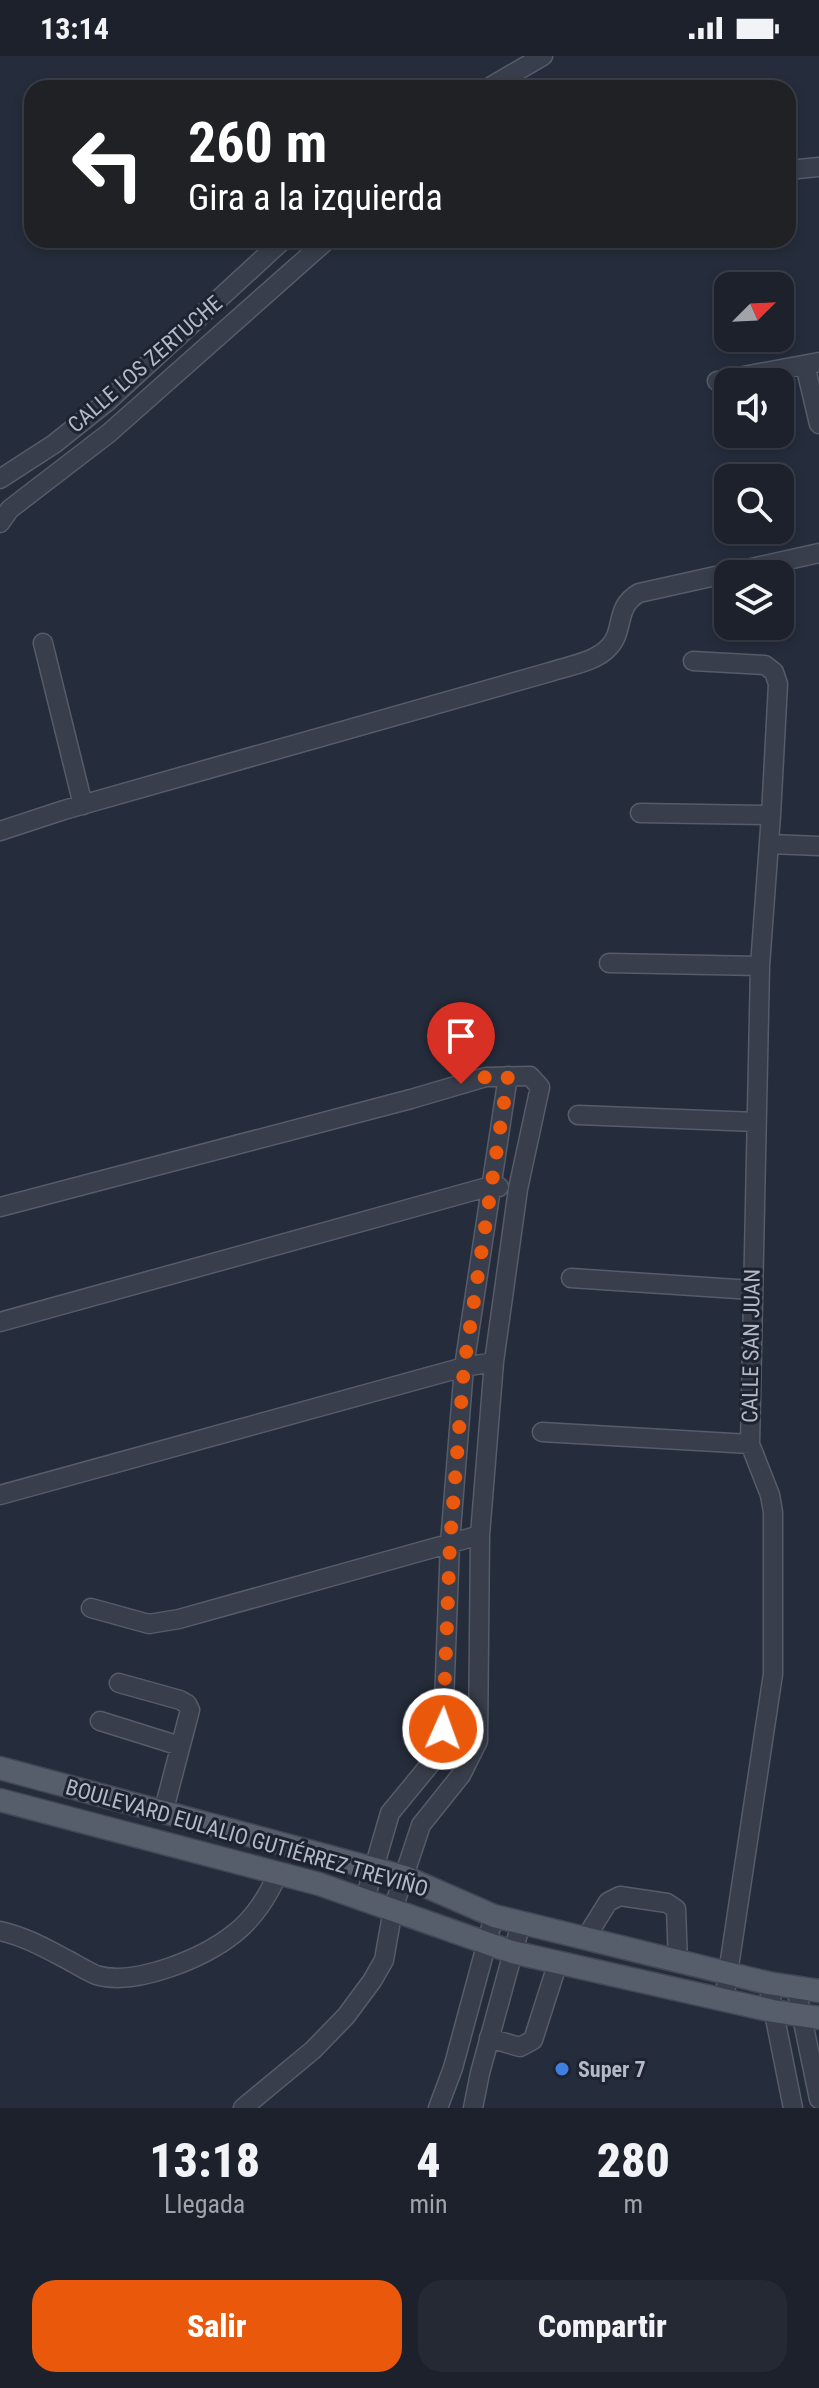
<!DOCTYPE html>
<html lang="es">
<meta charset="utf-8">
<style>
:root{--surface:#1c212c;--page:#252934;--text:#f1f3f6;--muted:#a0a3a9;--line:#3a3e48;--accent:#ea580c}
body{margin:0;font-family:"Roboto Condensed",sans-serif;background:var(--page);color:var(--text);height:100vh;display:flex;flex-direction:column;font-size:30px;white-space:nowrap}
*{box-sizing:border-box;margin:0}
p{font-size:26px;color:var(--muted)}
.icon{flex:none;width:44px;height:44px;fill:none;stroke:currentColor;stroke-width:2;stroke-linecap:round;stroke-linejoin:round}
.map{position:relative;height:2052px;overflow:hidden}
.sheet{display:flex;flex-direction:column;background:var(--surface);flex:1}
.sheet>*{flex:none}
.top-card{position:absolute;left:24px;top:24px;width:772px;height:168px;border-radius:24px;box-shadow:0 4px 12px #0003,0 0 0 2px var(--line);background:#202124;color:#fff;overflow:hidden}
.needle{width:52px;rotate:66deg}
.fabs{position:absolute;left:714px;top:216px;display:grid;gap:16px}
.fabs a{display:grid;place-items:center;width:80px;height:80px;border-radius:16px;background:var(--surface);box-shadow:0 4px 12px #0003,0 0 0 2px var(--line);font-size:40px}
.pin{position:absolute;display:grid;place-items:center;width:68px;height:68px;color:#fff;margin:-82px -34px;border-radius:50% 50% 50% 0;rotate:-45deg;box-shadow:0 0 8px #0007}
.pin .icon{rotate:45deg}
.me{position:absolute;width:88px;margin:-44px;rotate:2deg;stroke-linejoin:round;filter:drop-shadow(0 0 6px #0008)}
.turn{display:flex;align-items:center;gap:28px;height:168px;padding:0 32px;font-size:36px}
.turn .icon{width:104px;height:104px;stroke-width:2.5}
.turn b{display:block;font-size:56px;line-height:68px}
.eta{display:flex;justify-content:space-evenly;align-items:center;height:136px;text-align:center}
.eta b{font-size:48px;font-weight:800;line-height:56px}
.button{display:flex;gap:16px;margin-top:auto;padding:16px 32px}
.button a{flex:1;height:92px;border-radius:24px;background:var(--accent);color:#fff;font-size:32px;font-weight:800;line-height:92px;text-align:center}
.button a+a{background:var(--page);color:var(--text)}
.status{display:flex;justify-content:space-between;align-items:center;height:56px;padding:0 40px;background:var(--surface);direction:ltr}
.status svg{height:22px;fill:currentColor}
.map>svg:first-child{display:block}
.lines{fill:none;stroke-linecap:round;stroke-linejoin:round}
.minor-casing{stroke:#565c69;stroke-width:21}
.major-casing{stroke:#414754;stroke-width:25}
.minor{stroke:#383e4b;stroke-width:18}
.major{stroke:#565d6b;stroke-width:22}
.route{stroke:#ea580c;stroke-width:14;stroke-dasharray:0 25.2}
.shop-dot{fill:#3f7fe0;stroke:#1d2330;stroke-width:3}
.labels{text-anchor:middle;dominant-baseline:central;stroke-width:6;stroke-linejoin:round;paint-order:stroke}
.street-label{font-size:22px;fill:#b4b9c7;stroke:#1d2330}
.poi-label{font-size:22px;font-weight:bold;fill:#b4b9c7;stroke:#1d2330;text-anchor:start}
</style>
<div class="status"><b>13:14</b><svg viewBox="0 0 49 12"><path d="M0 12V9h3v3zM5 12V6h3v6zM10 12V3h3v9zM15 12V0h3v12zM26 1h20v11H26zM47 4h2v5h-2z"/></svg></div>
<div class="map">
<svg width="819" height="2052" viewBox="0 0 819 2052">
<rect width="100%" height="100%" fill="#252c3b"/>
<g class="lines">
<defs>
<path id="minor" d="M488,32L543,0
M788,114L819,111
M805,309L819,368
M717,325L819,306
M0,423L54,388L108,345L283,184
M0,467L10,453L109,377L327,184
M43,587L83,749
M693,605L765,609L774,616L778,628L771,759L760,910L750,1388L770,1439L773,1456V1618L724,1944
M640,757L771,759
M0,775L64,754L550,616C568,610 596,606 609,591C625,575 614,551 639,537L819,497
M770,788L819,790
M609,907L760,910
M578,1059L756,1066
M0,1151L411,1043L486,1021L530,1020L540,1031L518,1133L494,1306L480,1479L478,1685L461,1719L421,1769L393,1853L384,1904L372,1925L346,1960L313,1994L243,2052
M571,1222L752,1234
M0,1266L491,1130L499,1131
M542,1376L750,1388
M0,1439L464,1311L494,1306
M91,1552L149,1568L179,1563L480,1479
M119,1627L180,1644L187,1648L190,1654L163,1757
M100,1665L180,1690
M365,1843L390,1757L436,1701L443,1673L450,1487L464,1311L508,1020
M0,1875C24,1880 47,1893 68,1904C77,1909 87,1915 96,1919C135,1931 204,1902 235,1877C255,1861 267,1841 278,1818
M585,1883L608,1846L620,1840L667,1847L676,1853L678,1906
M768,1927L793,2052
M796,1932L819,2043
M489,1982L520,1991L533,1984L558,1906
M438,2052L453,2012L494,1860
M473,2052L480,2017L521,1867"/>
<path id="major" d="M0,1712L405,1821L494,1860L768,1927L819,1935
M0,1744L319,1828L512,1896L773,1955L819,1962"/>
</defs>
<use href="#minor" class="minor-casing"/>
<use href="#major" class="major-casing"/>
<use href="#minor" class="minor"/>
<use href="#major" class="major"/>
</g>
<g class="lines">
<path class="route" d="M443,1673L450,1487L464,1311L508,1020L486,1021L461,1028"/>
</g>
<circle class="shop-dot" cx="562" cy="2013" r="8"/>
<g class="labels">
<g class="street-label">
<text transform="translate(145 308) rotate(-41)">CALLE LOS ZERTUCHE</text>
<text transform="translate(751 1290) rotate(-89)">CALLE SAN JUAN</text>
<text transform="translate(247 1782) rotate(16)">BOULEVARD EULALIO GUTIÉRREZ TREVIÑO</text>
</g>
<g class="poi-label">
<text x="578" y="2013">Super 7</text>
</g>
</g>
</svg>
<div class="fabs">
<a><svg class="needle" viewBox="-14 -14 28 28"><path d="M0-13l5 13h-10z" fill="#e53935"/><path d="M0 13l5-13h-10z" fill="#a0a3a9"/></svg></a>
<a><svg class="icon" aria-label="sound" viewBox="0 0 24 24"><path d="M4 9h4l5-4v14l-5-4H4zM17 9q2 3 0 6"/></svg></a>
<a><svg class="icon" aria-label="search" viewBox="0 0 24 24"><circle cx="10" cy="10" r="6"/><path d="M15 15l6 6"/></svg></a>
<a><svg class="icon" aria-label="layers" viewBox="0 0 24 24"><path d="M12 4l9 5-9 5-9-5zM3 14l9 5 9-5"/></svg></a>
</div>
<div class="pin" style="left:461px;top:1028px;background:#d93025"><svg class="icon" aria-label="arrive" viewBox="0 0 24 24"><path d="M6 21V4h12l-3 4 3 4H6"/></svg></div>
<svg class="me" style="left:443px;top:1673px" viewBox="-20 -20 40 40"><circle r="17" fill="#ea580c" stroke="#fff" stroke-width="3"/><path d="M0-11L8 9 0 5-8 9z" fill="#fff"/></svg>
<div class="top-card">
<div class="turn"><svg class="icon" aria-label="left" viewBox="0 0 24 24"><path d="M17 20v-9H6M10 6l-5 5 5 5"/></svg><div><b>260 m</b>Gira a la izquierda</div></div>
</div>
</div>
<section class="sheet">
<div class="eta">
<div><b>13:18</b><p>Llegada</p></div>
<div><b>4</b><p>min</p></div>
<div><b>280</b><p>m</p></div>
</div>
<div class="button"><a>Salir</a><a>Compartir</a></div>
</section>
